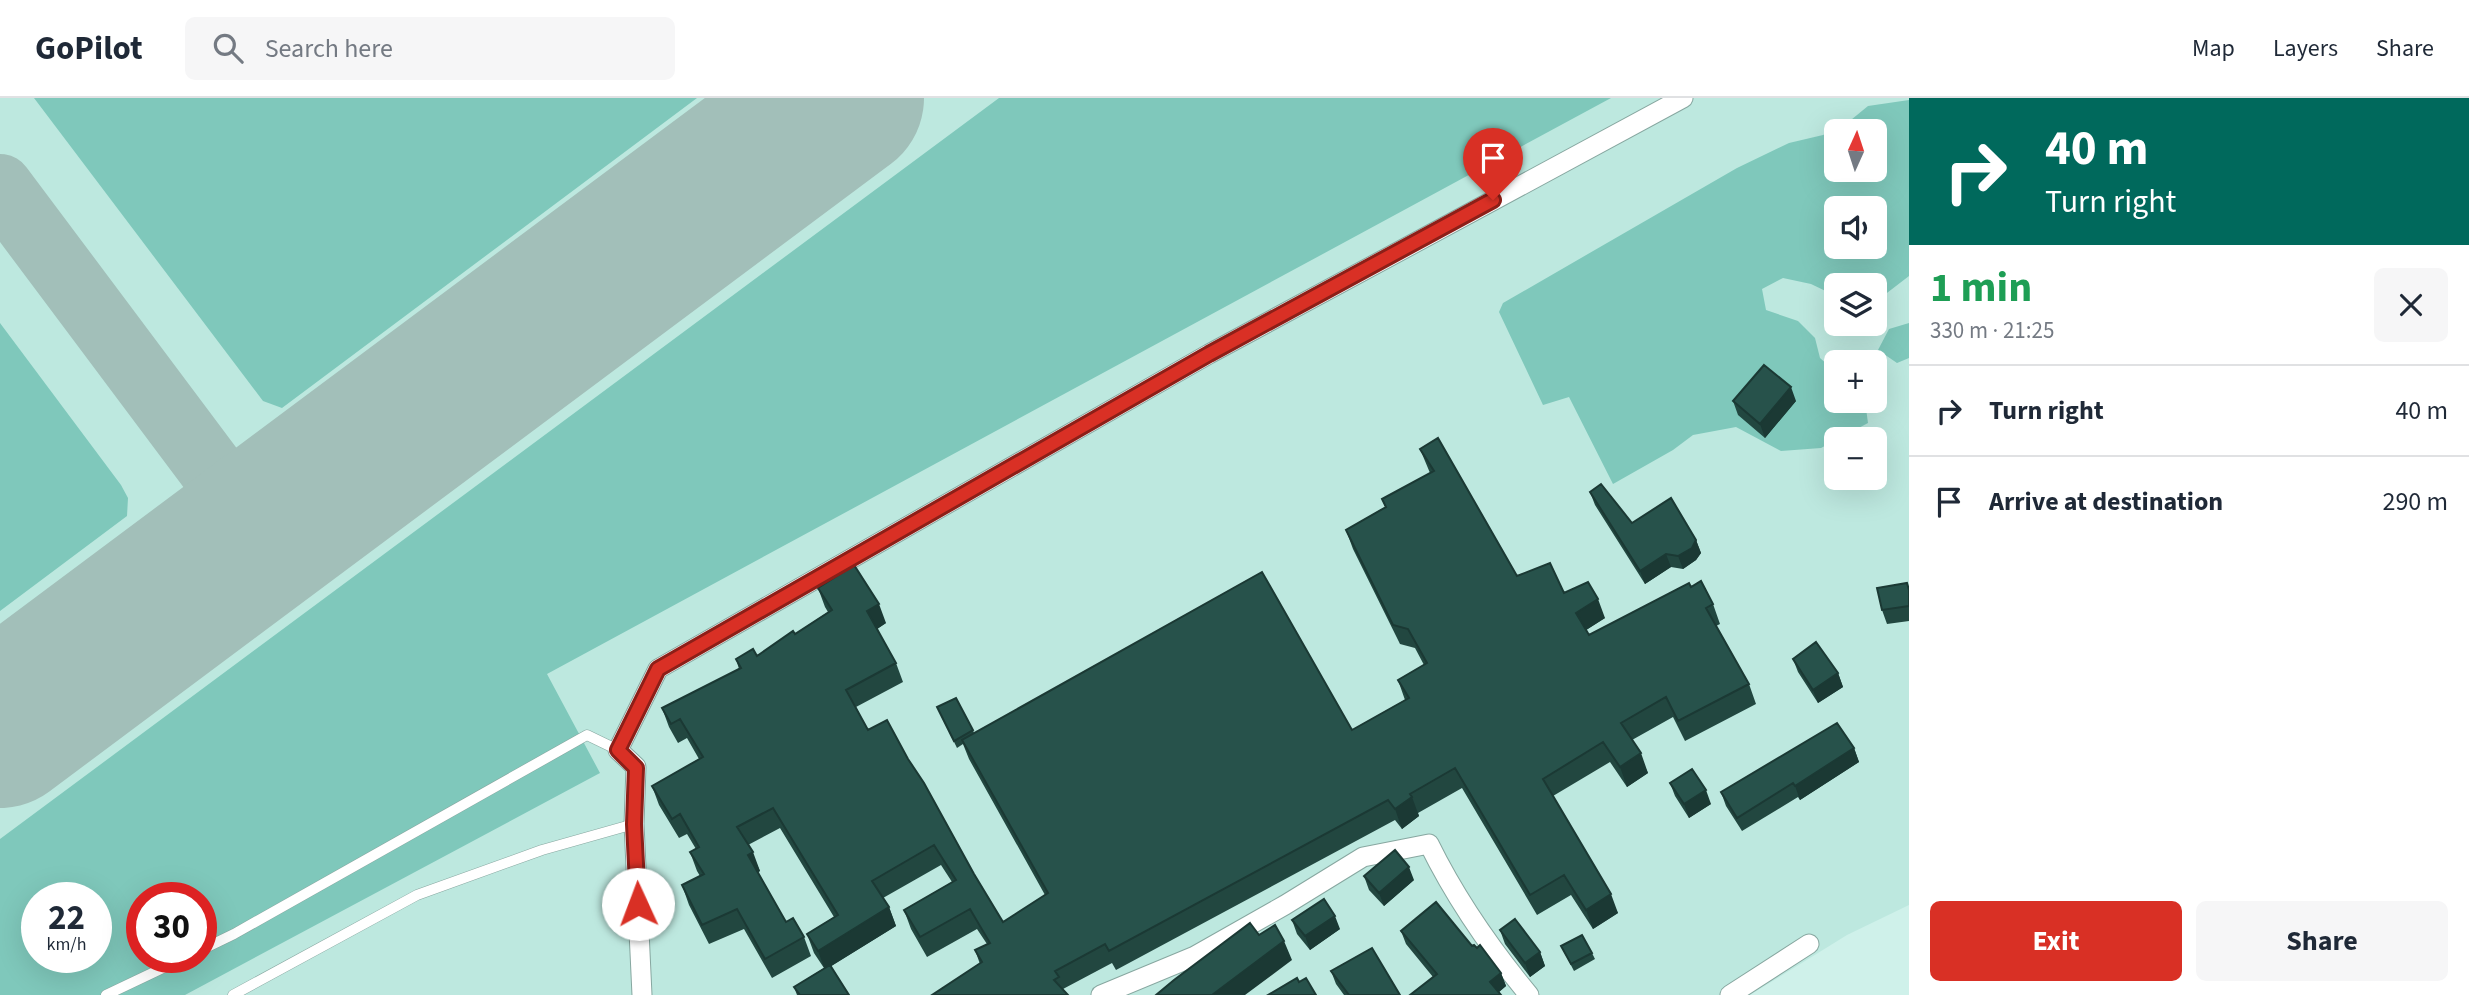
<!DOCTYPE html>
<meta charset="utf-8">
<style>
:root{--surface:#fff;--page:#f6f6f7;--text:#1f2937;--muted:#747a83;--line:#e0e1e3;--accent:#d93025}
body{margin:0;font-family:"Source Sans 3",sans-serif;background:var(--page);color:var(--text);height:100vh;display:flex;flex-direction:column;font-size:26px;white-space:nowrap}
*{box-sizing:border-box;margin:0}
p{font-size:23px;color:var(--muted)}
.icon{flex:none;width:38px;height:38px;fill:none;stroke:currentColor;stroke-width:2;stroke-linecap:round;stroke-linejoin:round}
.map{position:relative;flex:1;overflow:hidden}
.sheet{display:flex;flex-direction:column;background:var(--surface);width:560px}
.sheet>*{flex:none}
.banner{background:#00695c;color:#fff;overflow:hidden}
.needle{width:46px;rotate:3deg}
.buttons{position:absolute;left:1824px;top:21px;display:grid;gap:14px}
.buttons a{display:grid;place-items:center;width:63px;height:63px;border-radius:10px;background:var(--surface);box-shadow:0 7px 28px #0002;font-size:35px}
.speed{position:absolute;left:21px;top:784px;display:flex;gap:14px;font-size:35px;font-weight:700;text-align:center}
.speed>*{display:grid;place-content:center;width:91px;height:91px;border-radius:50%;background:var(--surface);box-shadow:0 7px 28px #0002;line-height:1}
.speed small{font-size:18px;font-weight:400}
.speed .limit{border:10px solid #d22;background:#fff;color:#111}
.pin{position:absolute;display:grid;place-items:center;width:60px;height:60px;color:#fff;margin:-72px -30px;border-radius:50% 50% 50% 0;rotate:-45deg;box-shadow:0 0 7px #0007}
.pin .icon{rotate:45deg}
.me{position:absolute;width:77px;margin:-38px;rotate:358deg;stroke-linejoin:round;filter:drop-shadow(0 0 5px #0008)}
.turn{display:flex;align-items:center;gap:24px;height:147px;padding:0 21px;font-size:32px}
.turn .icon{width:91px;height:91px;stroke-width:2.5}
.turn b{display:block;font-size:49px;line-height:60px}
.round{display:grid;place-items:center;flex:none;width:74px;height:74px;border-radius:10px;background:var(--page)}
.head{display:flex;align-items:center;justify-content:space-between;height:119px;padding:0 21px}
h1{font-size:42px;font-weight:700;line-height:52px;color:#1e9e55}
.cta{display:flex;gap:14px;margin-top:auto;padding:14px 21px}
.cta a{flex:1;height:80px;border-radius:10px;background:var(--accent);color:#fff;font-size:28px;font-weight:700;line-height:80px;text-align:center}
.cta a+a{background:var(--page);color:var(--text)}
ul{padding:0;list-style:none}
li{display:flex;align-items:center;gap:21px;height:91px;padding:0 21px;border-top:2px solid var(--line)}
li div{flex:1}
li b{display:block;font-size:26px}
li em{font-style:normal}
header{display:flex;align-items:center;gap:42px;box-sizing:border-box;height:98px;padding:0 35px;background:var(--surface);border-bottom:2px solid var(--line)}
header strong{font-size:33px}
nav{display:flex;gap:38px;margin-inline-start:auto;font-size:24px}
.search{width:490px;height:63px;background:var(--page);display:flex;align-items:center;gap:18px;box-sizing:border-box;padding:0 24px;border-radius:10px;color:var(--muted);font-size:26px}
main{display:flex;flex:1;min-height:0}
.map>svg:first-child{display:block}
.built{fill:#bde8df;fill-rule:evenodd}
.green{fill:#7fc8bb;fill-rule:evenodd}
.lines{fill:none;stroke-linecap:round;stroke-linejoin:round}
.taxiway{stroke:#a2bfb9;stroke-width:66}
.runway{stroke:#a2bfb9;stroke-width:164}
.service-casing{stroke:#87a7a0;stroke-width:11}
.minor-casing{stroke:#87a7a0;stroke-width:21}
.service{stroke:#fff;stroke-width:10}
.minor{stroke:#fff;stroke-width:19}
.wall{fill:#224740}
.shaded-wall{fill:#1b3934}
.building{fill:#27524b;stroke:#1b3934;stroke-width:2}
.route-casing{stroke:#8d1f18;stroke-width:18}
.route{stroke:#d93025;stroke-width:12}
</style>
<header>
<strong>GoPilot</strong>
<div class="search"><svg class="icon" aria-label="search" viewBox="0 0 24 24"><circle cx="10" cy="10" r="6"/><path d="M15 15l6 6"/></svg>Search here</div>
<nav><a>Map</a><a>Layers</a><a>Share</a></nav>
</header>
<main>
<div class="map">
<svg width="1909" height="897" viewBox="0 0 1909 897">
<rect width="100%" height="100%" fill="#cff1ea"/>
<path class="built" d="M0,0H1909V807L1847,837L1750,897H0ZM1836,33H1874V72H1836ZM1836,110H1874V149H1836ZM1836,187H1874V226H1836ZM1836,264H1874V303H1836ZM1836,341H1874V380H1836ZM37,800H96V859H37ZM142,800H201V859H142Z"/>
<path class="green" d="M34,0H697L282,310L263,303Z
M999,0H1611L547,576L600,675L185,897H0V741ZM37,800H96V859H37ZM142,800H201V859H142Z
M1909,2V178L1883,198L1874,199V187H1836V198L1811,186L1783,180L1762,191L1766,212L1798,223L1815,240L1820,260L1836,274V303H1865L1868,325L1821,350L1781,353L1736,329L1693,337L1673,352L1613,386L1569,299L1543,307L1499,214L1503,205L1737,70L1789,45L1823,37L1846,26L1868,8ZM1836,33H1874V72H1836ZM1836,110H1874V149H1836Z
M0,225L121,387L128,400L127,418L0,513Z
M1909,225V260L1897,265L1878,252L1889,231Z"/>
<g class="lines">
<path class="taxiway" d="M0,89L259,435"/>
<path class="runway" d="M0,628L842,0"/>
<defs>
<path id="service" d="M201,852L234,836L587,637L618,652
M106,897L186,859
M233,897L417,797L542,752L634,726"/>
<path id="minor" d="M642,897L634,726L636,669L618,652L658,571L1209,256L1683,0
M1101,897L1195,858L1285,807L1363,759L1429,746C1456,801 1490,850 1529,897
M1730,897L1809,846"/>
</defs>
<use href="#service" class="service-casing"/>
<use href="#minor" class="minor-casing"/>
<use href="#service" class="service"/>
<use href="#minor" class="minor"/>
</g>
<path class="wall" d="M1733,303H1796L1765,340L1738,317Z
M1420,351L1517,478L1564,495L1605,520L1586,532L1589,537L1691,489L1713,506L1720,526L1716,528L1749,586L1756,606L1685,643L1673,619L1632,642L1648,675L1627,689L1610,664L1553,698L1618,815L1593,831L1571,797L1537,817L1462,690L1418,715L1419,718L1402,731L1395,722L1116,872L1112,865L1063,891L980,866L975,852L987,846L977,831L927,859L911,831L904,812L952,784L941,767L883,800L889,809L896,828L831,868L849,897H797L794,889L824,870L814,855L807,836L834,819L780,730L748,747L760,773L758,774L786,824L804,839L811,858L772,880L744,831L709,846L689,807L682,787L700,778L697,773L690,754L696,751L687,736L679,740L659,707L652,688L699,661L687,640L678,645L669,629L662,610L739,571L736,561L757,558L795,536L828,514L825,509L818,490L886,525L877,531L896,565L903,584L856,609L868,632L908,661L974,776L1003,824L1045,797L969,661L963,646L957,650L937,609L973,632L974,635L1352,632L1405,602L1398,582L1424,567L1415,550L1400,546L1353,451L1346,432L1385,409L1382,401L1430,375Z
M1590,394L1632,425L1696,442L1701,455L1696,462L1683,471L1671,469L1645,486L1595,407Z
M1909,492V523L1887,526L1882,512Z
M1793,561L1838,575L1843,589L1818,605L1798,574Z
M1854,650L1859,664L1800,702L1798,699L1742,733L1726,708L1721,694Z
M1670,685L1711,706L1689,720L1675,698Z
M1364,778L1414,782L1384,808L1369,792Z
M1292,822L1340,831L1310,852L1297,836Z
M1500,832L1540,854L1545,868L1530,879L1505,846Z
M1401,833L1472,848L1501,875L1506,888L1498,895L1433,879L1406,846Z
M1561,848L1592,855L1595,861L1574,873Z
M1331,873L1400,897H1344L1336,886Z"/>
<path class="shaded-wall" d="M1791,289L1796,303L1765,340L1760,326Z
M1696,442L1701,455L1696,462L1683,471L1678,458Z
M1666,456L1671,469L1645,486L1640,473Z
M1598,501L1605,520L1583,534L1576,515Z
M879,506L886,525L874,533L867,513Z
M1838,575L1843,589L1818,605L1813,592Z
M1854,650L1859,664L1800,702L1795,688Z
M1641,655L1648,675L1627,689L1620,669Z
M1706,692L1711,706L1689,720L1684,706Z
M1412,699L1419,718L1402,731L1395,711Z
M753,754L760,773L755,776L748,757Z
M1409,769L1414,782L1384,808L1379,795Z
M1611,796L1618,815L1593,831L1586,812Z
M889,809L896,828L825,872L818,853Z
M1335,818L1340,831L1310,852L1305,838Z
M1284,843L1292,862L1245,897H1212Z
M1540,854L1545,868L1530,879L1525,865Z
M1501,875L1506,888L1495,897L1490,884Z"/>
<path class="building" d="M1764,267L1791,289L1760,326L1733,303Z
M1438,340L1517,478L1550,465L1564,495L1588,484L1598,501L1576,515L1589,537L1689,485L1691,489L1701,483L1713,506L1706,510L1749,586L1678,623L1666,599L1621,625L1641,655L1620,669L1603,644L1543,681L1611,796L1586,812L1564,777L1530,797L1455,670L1410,696L1412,699L1395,711L1388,702L1109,853L1105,846L1055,873L1059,879L1054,882L1068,897H932L982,864L975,852L990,845L970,811L920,839L904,812L956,782L934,747L872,783L889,809L818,853L807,836L838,817L773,710L737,729L753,754L748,757L786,824L793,820L804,839L765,861L737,811L702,827L682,787L704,776L690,754L699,749L680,716L672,721L652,688L703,659L680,621L671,626L662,610L741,570L736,561L753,551L757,558L793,533L795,536L832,512L818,490L854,467L879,506L867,513L896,565L846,592L868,632L887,622L908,661L924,685L974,776L1003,824L1048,795L962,642L1262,474L1352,632L1409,600L1398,582L1427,565L1408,531L1393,527L1346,432L1386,409L1382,401L1434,373L1420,351Z
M1601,386L1632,425L1671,400L1696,442L1692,450L1678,458L1666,456L1640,473L1590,394Z
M1907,485L1909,492V508L1882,512L1877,490Z
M1816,544L1838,575L1813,592L1793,561Z
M956,600L973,632L954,643L937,609Z
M1837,625L1854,650L1795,688L1793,685L1737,720L1721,694Z
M1692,671L1706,692L1684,706L1670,685Z
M1395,752L1409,769L1379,795L1364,778Z
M1324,801L1335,818L1305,838L1292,822Z
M1436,804L1472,848L1474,847L1477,850L1480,847L1501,875L1490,884L1501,897H1410L1437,876L1401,833Z
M1515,821L1540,854L1525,865L1500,832Z
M1250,825L1259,837L1275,827L1284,843L1212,897H1156L1174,882Z
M1582,837L1592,855L1571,866L1561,848Z
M1372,850L1400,897H1349L1331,873Z
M830,867L849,897H800L794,889Z
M1297,880L1299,884L1306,880L1316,897H1268Z"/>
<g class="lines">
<defs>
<path id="route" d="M638,806L634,726L636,670L618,652L658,571L1209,256L1493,102"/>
</defs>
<use href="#route" class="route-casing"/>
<use href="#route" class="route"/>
</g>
</svg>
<div class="buttons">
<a><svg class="needle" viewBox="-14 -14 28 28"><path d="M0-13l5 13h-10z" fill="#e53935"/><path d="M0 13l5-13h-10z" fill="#747a83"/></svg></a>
<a><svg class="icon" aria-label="sound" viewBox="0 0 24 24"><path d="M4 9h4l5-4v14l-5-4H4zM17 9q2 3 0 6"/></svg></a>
<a><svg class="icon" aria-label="layers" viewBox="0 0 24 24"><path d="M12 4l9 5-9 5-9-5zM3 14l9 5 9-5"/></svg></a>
<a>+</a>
<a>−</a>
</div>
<div class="speed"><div>22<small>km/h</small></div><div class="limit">30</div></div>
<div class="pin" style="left:1493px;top:102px;background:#d93025"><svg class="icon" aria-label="arrive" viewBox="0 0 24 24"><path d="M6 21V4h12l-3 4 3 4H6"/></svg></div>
<svg class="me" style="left:638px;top:806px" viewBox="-20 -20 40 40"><circle r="19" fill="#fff"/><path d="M0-13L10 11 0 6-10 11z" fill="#d93025"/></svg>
</div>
<section class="sheet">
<div class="banner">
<div class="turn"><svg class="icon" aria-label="right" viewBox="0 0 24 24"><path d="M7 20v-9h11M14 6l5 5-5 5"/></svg><div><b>40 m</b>Turn right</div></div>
</div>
<div class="head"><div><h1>1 min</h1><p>330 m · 21:25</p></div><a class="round"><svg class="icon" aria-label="close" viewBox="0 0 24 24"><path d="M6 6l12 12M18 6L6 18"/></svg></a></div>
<ul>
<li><svg class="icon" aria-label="right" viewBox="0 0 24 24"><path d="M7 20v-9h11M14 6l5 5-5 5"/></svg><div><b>Turn right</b></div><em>40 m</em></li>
<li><svg class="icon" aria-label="arrive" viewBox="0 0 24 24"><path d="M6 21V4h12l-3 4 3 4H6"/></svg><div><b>Arrive at destination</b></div><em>290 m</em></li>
</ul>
<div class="cta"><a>Exit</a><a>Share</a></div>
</section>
</main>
